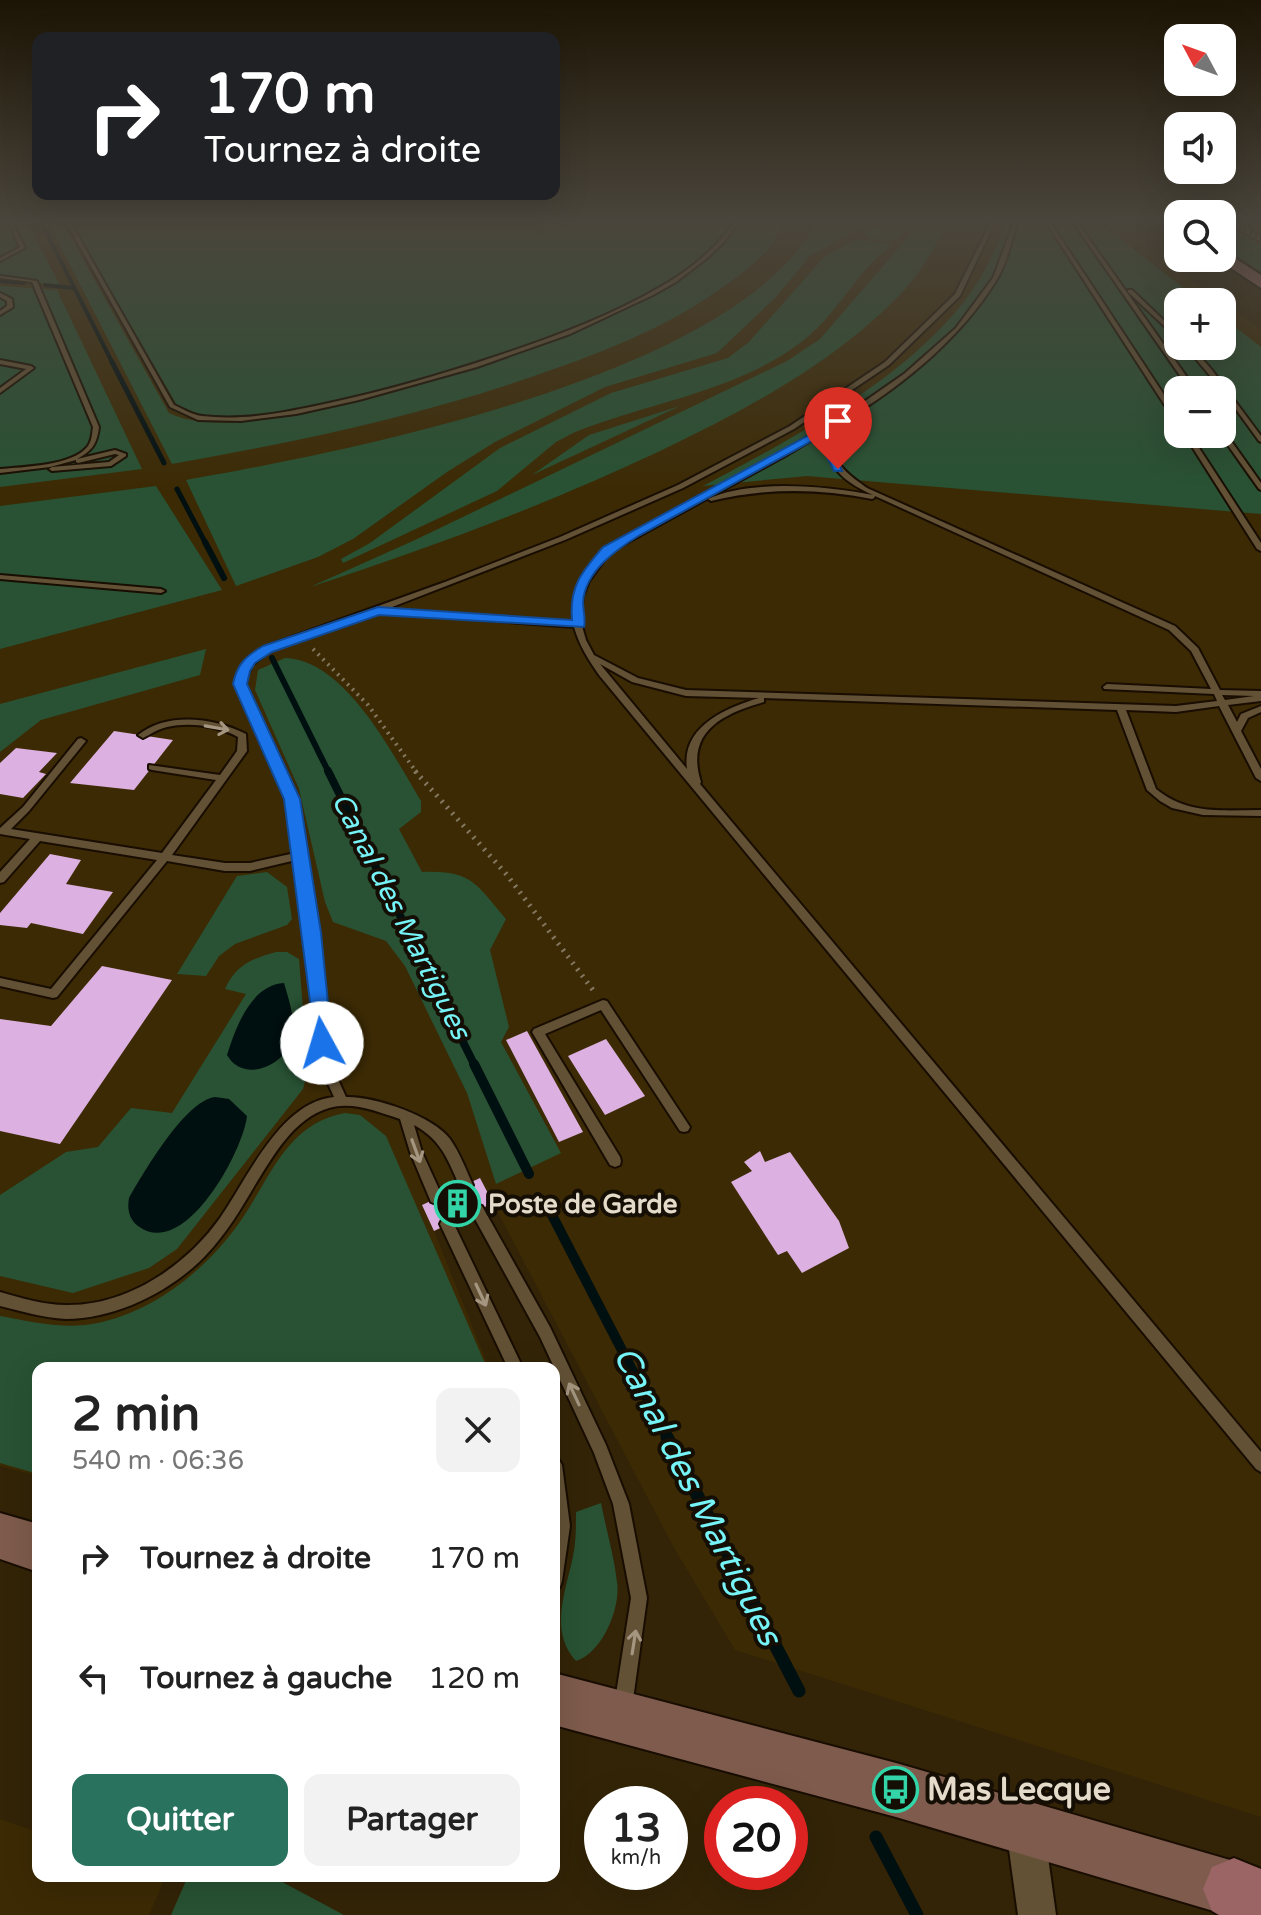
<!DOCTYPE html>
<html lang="fr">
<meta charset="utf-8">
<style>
:root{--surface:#fff;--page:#f2f2f2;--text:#222;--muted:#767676;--accent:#29725e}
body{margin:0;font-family:"Varela Round",sans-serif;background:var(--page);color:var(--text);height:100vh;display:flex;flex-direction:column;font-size:30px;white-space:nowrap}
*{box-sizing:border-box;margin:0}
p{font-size:26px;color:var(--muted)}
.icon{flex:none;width:44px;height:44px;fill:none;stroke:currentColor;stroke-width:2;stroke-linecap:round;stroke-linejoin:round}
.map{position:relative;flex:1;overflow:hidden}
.drawer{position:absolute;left:32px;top:1362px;width:528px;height:520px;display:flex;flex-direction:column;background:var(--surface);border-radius:16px;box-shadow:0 8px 32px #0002}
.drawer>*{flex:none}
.banner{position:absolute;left:32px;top:32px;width:528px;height:168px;border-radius:16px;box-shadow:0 8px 32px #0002;background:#202124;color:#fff;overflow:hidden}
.needle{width:52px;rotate:311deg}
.controls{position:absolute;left:1164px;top:24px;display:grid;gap:16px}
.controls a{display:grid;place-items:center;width:72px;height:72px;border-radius:16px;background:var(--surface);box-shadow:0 8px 32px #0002;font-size:40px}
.speed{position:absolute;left:584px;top:1786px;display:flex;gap:16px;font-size:40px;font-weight:700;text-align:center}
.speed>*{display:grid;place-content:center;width:104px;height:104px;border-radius:50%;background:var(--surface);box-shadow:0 8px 32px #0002;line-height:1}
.speed small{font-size:20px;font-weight:400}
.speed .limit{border:12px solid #d22;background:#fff;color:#111}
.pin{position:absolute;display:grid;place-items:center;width:68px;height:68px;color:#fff;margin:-82px -34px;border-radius:50% 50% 50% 0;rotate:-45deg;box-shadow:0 0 8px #0007}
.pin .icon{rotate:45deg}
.me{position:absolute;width:88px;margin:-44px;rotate:354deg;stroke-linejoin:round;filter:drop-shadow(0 0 6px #0008)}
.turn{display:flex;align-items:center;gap:28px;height:168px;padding:0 40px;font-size:36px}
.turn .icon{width:104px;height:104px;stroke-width:2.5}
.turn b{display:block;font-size:56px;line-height:68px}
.round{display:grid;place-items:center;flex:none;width:84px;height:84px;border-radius:16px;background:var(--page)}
.head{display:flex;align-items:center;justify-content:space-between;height:136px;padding:0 40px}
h1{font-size:48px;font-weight:800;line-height:60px}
.primary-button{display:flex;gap:16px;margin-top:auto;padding:16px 40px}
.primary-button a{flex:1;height:92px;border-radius:16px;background:var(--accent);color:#fff;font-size:32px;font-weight:800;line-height:92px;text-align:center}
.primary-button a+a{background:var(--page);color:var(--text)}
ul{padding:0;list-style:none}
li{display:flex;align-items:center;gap:24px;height:120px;padding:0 40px}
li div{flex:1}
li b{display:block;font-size:30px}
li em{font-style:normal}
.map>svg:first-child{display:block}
.built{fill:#3c2a04;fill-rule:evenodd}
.green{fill:#285233;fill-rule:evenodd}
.water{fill:#000f10}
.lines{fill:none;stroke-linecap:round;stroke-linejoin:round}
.stream-far5{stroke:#000f10;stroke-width:4}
.stream-far4{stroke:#000f10;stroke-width:5}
.stream-far3{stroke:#000f10;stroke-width:6}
.stream-far2{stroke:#000f10;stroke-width:8}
.stream-far1{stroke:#000f10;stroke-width:10}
.stream{stroke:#000f10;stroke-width:13}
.building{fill:#dcb0e0}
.service-casing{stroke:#180d00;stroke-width:4}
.minor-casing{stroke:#180d00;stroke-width:4}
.secondary-casing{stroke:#180d00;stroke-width:4}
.primary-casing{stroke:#180d00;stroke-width:4}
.path-far1{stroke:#83775f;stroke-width:4;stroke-dasharray:2 5;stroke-linecap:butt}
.path{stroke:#83775f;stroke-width:5;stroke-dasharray:2 6;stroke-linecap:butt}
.service{fill:#625135;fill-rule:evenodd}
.minor{fill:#625135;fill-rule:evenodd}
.secondary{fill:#7e5b4c;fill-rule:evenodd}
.primary{fill:#9a6564;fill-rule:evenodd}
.rail{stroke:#a19580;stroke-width:3;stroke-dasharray:2 4;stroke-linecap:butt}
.oneway{stroke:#a49680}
.route{fill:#1a73e8;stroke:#114b97;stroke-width:2}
.labels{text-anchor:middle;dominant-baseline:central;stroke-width:8;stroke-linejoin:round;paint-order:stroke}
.poi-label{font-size:26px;font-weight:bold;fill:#e5dbcb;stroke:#150e04;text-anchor:start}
.water-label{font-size:28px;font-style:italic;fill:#76f3f7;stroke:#150e04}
.near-poi-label{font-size:32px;font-weight:bold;fill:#e5dbcb;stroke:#150e04;text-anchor:start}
.near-water-label{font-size:34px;font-style:italic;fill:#76f3f7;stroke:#150e04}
</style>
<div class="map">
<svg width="1261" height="1915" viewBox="0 0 1261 1915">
<rect width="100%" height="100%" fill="#332407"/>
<path class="built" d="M0,222H1111L1261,329V1817L735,1650L674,1548L493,1203L434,1231L489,1368H38V1476L0,1466ZM1178,302H1222V346H1178ZM1178,390H1222V434H1178Z
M0,1819L38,1832V1876H166L149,1915H0Z"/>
<path class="green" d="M0,222H26L60,285L0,280Z
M48,222H62L169,413C258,458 599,332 684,277C704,264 726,242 740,222H784C779,231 775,240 769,248C752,268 729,283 707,298C660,329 608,350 554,369C430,414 301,441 172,464Z
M71,222H732C716,254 664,285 632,301C560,337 242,454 178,407Z
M816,222H870L810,256L775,298L717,353L605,387L495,442L447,472L353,539L318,557L236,586L186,480C345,452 738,376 816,222Z
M885,222H910L896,240L880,241L866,237L865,234Z
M921,222H948C936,246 923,268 906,288C839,361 747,409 660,451C546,505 430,548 310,587L415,540L787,361L820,339Z
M1003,222H1098L1202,302H1178V346H1222V317L1261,347V514L807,476L703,486C799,435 933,366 986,268C993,254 1002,238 1003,222ZM1178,390H1222V434H1178Z
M1222,222L1261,245V272L1222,246Z
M857,239L892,245C856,271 837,316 800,343C733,393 649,402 573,433L556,442L497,491L343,563L341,559L370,543L500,448L611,393L728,358L749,342L824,257Z
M0,286L57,290L142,469L0,487Z
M680,406L532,475L589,435Z
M156,486L222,590L0,649V506Z
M206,649L200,675L41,720L0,752V704Z
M285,658C346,660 393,755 421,801V812L399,829L422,872C472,870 476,884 506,919L490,950L509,1027L501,1042L561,1153L496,1184L467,1093L405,966L386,941L333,922L325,902L299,789L255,690L258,670Z
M267,872L287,887L292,919L287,925L235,944L219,956L206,976L177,974L237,876Z
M276,952H287L299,959L308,1071L303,1089L177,1249L149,1268L73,1293L0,1276V1195L66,1152L98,1147L131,1108L172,1113L246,994L225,989C236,965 251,959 276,952Z
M345,1113L360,1115L386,1136L487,1368H38V1474L0,1463V1316C28,1321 57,1328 85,1325C152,1317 215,1264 249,1208C275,1166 292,1123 345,1113Z
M601,1503C606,1529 614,1556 617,1582C621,1608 602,1653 576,1661C547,1630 568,1586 574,1551C576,1538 576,1525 576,1512Z
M188,1876H271L344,1915H171Z"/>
<path class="water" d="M284,983C289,1000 297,1024 292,1040C283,1067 243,1083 227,1055C236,1027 251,985 284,983Z
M215,1097L229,1099L247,1116C243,1152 184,1261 138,1226C129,1219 127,1209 129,1198C144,1172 185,1101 215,1097Z"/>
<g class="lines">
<path class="stream-far5" d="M41,222L113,364
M0,281L24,283
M45,285L73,288"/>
<path class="stream-far4" d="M112,362L164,463
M177,489L206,544"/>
<path class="stream-far3" d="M205,542L224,578
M272,658L329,773"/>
<path class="stream-far2" d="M328,771L475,1066"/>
<path class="stream-far1" d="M474,1064L529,1174
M552,1215L668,1439"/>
<path class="stream" d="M667,1437L799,1691
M876,1837L917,1915"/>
</g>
<path class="building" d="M114,731L173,740L134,790L70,783Z
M16,748L57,753L39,772L46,774L23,798L0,794V763Z
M50,854L81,860L66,884L113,892L83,934L31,923L27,928L0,925V913Z
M102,966L172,980L60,1144L0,1131V1019L51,1026Z
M527,1031L583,1132L559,1142L506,1040Z
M606,1039L645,1096L605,1115L568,1056Z
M760,1151L765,1162L790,1152L839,1221L849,1248L802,1273L787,1251L778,1255L731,1182L752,1171L744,1162Z
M480,1178L493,1203L434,1231L422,1205Z"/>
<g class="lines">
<defs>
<path id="service" d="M8,222H12L25,248L0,261V258L20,247Z
M66,222H70L174,405C183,409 193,415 202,416C245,421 288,412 329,403C385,391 440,375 494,357C551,338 609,317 662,286C690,270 715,249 735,222H739L724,242L706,259L676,282L653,295L570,334L477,367L359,400L296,414L241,421L198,420L170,407Z
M991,222H995L960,296L889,365L794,429L683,488L565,540L387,609L573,622V610L575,596L582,581L604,548L780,453L845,415L904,374L956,328L993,278L1014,222H1018C1011,241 1007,264 996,281C959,340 901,387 841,423C839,429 836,435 835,442C832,465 851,476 867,488L1175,626L1198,648L1220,690L1261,691V701L1228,705L1237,722L1241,714L1261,706V712L1248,718L1241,731L1261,769V781L1256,778L1219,706L1176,712L1126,710L1156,789C1188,815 1222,810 1261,810V816L1203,815L1172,808L1160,801L1147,790L1117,710L764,698V702C722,714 685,732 701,782L700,784L1261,1452V1472L1256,1469L599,675C588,659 579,645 574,627L379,612L270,651L252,665L244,684L297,799L317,933L331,1064L346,1097C374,1096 433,1116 450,1139C460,1153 466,1170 473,1185L471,1189L466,1191L461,1189C448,1161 443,1141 414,1125L422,1152L443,1198L441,1202L436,1204L431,1202L410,1152L400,1119C378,1112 353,1101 329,1108C294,1118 273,1156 255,1185C241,1209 226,1234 206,1255C172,1291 116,1319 66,1319C43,1318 21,1311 0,1306V1292C21,1298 44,1305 66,1305C127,1306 186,1266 220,1218C248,1178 280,1102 334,1097L319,1064L307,933L296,860L250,871H225L167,861L57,997L53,998L0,986V978L51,989L157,860L40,841L4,882L0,883V872L30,839L0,834V828L23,807L78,739L81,738L86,741L29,811L11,829L162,853L216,780L152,770L149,769V765L220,775L237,751L238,737C217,726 191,722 167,727C158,729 151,734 143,738L138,735C168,711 215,718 246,734L247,751L172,855L225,863H250L295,853L287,799L236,684C240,667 250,657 264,647L445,582L560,537L678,485L790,426L885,362L955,294ZM834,427C819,463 842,481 873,495C826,486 751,479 708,499L711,501C765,488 817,488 872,499L874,498L875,496L1169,630L1191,651L1211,689L1107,684L1103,687L1104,689L1214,694L1217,701L1176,706L686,690L638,678L594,655L586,640L582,626L581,610L583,596L589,581L610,552L785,456ZM600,664L632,682L686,696L759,698C725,708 681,727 687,769ZM1222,695L1254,696L1225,700Z
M1046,222H1050L1178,416V423L1175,421Z
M1073,222H1077L1196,390H1190Z
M0,276L37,281L99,427C97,444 92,451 77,459L115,450L126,454V456L111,466L52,471L49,469L52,467L109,462L119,455L115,454L78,463L76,462V460L50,467L0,473V469C23,467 73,466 88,446C92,440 92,434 93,427L32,282L0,278Z
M1128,290H1132L1178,334V339L1128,292Z
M0,293L12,299L13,307L0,315V311L7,306V301L0,297Z
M1185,346H1191L1212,370L1261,436V442L1259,441L1222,390Z
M0,360L31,366L34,368L0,393V388L26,369L0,364Z
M1222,430L1224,431L1261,483V490L1259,489L1220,434H1222Z
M1184,434H1190L1261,543V551L1257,549Z
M0,575L161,589L165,591L161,593L0,579Z
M603,1000L607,1001L690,1127L688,1131L684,1132L680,1131L601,1010L545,1034L620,1157L621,1161L620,1165L615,1167L610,1165L532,1032L534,1029Z
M477,1204L482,1206L550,1327L606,1445L629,1504L647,1598L632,1707L629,1713L623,1716L617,1713L614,1707L631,1598L613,1504L594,1453L540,1337L470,1210L472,1206Z
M447,1218L452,1220L523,1368H508L440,1224L442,1220Z
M554,1457L559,1460L562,1465L570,1526L562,1581L560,1587L554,1589Z"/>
<path id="minor" d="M1025,1809L1038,1815L1044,1828L1056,1915H1018L1006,1828L1012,1815Z"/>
<path id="secondary" d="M0,1513L38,1524V1572L0,1559Z
M554,1673L896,1763L1261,1869V1915H1227L896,1817L554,1725Z"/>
<path id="primary" d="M1167,222H1178V229Z
M1222,250L1261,275V288L1216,258H1222Z
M1234,1858L1261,1869V1915H1219L1212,1911L1203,1889L1212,1867Z"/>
</defs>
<use href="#service" class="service-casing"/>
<use href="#minor" class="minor-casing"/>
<use href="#secondary" class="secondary-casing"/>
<use href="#primary" class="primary-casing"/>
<path class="path-far1" d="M313,649L368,705L417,773"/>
<path class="path" d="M415,771L507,875L593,990"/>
<use href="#service" class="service"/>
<use href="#minor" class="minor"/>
<use href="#secondary" class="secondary"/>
<use href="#primary" class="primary"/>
<path class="rail" d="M1232,222L1261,240"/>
</g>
<defs><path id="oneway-shaft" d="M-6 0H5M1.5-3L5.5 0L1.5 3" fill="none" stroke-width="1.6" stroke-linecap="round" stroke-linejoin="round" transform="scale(2)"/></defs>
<g class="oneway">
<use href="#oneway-shaft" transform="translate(217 728) rotate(10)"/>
<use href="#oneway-shaft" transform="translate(416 1151) rotate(70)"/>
<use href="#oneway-shaft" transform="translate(481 1295) rotate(65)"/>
<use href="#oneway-shaft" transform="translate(574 1394) rotate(-115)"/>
<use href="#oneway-shaft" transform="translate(634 1642) rotate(-81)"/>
</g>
<linearGradient id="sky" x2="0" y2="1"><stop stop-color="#1c1404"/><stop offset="0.45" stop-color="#4a453c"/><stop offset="1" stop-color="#4a453c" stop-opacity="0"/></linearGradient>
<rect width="1261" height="490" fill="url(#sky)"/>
<path class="route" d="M835,421L843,423L835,451L842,471H834L824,451L830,431L640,535C617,549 585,571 583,602C583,611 586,619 584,627L379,615L272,652L255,663L250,671L247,684L300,799L321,933L332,1043L329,1048H316L284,799L233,684C237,664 246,656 263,646L378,607L572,620C569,586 582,572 603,547Z"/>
<defs>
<symbol id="building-ring" viewBox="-11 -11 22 22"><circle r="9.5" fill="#150e04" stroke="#32d4a8" stroke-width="1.5"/><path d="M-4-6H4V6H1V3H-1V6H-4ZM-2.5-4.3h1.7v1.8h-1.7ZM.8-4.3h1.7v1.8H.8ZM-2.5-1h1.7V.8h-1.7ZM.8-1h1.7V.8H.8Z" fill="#32d4a8"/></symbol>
<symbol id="bus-ring" viewBox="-11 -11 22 22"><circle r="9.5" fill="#150e04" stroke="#32d4a8" stroke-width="1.5"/><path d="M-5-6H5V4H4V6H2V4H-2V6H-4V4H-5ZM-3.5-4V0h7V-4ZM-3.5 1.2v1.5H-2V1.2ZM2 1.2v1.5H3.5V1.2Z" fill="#32d4a8"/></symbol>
</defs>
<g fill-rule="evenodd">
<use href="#building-ring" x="432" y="1178" width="51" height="51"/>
<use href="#bus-ring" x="870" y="1764" width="51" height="51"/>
</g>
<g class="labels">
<g class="poi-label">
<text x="488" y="1204">Poste de Garde</text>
</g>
<g class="water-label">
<text transform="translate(401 916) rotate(63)">Canal des Martigues</text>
</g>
<g class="near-poi-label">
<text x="927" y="1790">Mas Lecque</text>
</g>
<g class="near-water-label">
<text transform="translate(697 1496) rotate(63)">Canal des Martigues</text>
</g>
</g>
</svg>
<div class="controls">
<a><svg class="needle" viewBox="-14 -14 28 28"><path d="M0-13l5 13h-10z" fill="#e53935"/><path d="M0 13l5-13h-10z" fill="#767676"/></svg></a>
<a><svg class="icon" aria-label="sound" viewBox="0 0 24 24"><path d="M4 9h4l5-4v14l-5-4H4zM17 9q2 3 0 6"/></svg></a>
<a><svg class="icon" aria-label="search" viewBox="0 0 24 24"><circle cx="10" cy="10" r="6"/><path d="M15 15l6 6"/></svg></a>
<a>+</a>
<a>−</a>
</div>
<div class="speed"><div>13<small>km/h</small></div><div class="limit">20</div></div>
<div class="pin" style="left:838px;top:469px;background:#d93025"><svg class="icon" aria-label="arrive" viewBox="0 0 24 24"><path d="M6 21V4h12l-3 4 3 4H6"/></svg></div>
<svg class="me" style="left:322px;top:1043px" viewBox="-20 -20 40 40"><circle r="19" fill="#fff"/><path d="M0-13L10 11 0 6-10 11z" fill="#1a73e8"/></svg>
<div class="banner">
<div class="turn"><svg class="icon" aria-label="right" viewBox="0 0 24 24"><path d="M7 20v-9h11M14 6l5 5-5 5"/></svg><div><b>170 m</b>Tournez à droite</div></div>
</div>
<section class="drawer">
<div class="head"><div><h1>2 min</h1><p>540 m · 06:36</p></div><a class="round"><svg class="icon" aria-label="close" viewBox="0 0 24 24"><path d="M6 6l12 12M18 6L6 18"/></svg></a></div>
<ul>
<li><svg class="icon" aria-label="right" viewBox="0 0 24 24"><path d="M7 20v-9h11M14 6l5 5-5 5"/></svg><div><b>Tournez à droite</b></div><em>170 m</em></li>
<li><svg class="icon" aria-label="left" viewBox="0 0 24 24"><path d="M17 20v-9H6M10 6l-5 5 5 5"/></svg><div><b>Tournez à gauche</b></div><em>120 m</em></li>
</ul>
<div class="primary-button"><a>Quitter</a><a>Partager</a></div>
</section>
</div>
